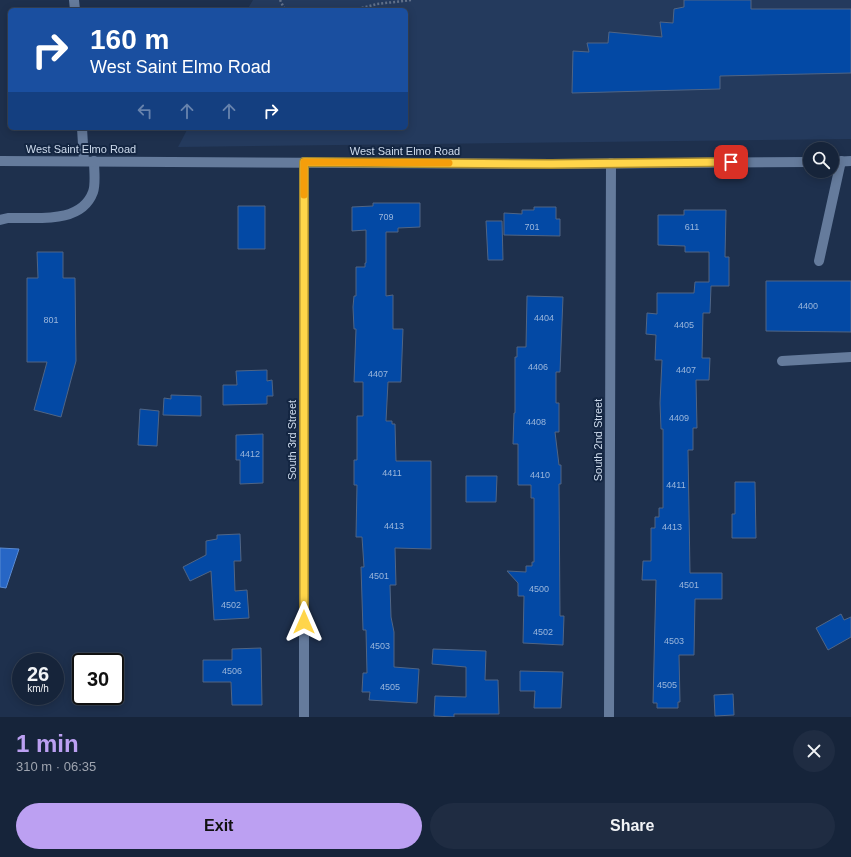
<!DOCTYPE html>
<meta charset="utf-8">
<style>
:root{--surface:#16243a;--page:#1f2c42;--text:#f1f3f6;--muted:#9ea4af;--line:#354154;--accent:#bca0f2}
body{margin:0;font-family:Arial,sans-serif;background:var(--page);color:var(--text);height:100vh;display:flex;flex-direction:column;font-size:15px;white-space:nowrap}
*{box-sizing:border-box;margin:0}
p{font-size:13px;color:var(--muted)}
.icon{flex:none;width:22px;height:22px;fill:none;stroke:currentColor;stroke-width:2;stroke-linecap:round;stroke-linejoin:round}
.map{position:relative;height:717px;overflow:hidden}
.sheet{display:flex;flex-direction:column;background:var(--surface);flex:1}
.sheet>*{flex:none}
.guide{position:absolute;left:8px;top:8px;width:400px;height:122px;border-radius:6px;box-shadow:0 2px 10px #0003,0 0 0 1px var(--line);background:#1a4fa0;color:#fff;overflow:hidden}
.buttons{position:absolute;left:803px;top:142px;display:grid;gap:8px}
.buttons a{display:grid;place-items:center;width:36px;height:36px;border-radius:50%;background:var(--surface);box-shadow:0 2px 10px #0003,0 0 0 1px var(--line);font-size:20px}
.speed{position:absolute;left:12px;top:653px;display:flex;gap:8px;font-size:20px;font-weight:700;text-align:center}
.speed>*{display:grid;place-content:center;width:52px;height:52px;border-radius:50%;background:var(--surface);box-shadow:0 2px 10px #0003,0 0 0 1px var(--line);line-height:1}
.speed small{font-size:10px;font-weight:400}
.speed .limit{border:2px solid #111;border-radius:6px;background:#fff;color:#111}
.pin{position:absolute;display:grid;place-items:center;width:34px;height:34px;color:#fff;margin:-17px;border-radius:8px;box-shadow:0 2px 6px #0006}
.me{position:absolute;width:44px;margin:-22px;rotate:0deg;stroke-linejoin:round;filter:drop-shadow(0 0 3px #0008)}
.turn{display:flex;align-items:center;gap:14px;height:84px;padding:0 16px;font-size:18px}
.turn .icon{width:52px;height:52px;stroke-width:2.5}
.turn b{display:block;font-size:28px;line-height:34px}
.lanes{display:flex;align-items:center;height:38px;padding:0 16px;background:#0003;justify-content:center;gap:20px;direction:ltr}
.lanes .off{opacity:.35}
.round{display:grid;place-items:center;flex:none;width:42px;height:42px;border-radius:21px;background:var(--page)}
.head{display:flex;align-items:center;justify-content:space-between;height:68px;padding:0 16px}
h1{font-size:24px;font-weight:600;line-height:30px;color:var(--accent)}
.button{display:flex;gap:8px;margin-top:auto;padding:8px 16px}
.button a{flex:1;height:46px;border-radius:24px;background:var(--accent);color:#111;font-size:16px;font-weight:600;line-height:46px;text-align:center}
.button a+a{background:var(--page);color:var(--text)}
.map>svg:first-child{display:block}
.built{fill:#243a5d}
.water{fill:#2766c5;stroke:#5989d1}
.building{fill:#0349a5;stroke:#506585}
.lines{fill:none;stroke-linecap:round;stroke-linejoin:round}
.path{stroke:#61718a;stroke-width:2.5;stroke-dasharray:2 2;stroke-linecap:butt}
.service{stroke:#657b9c;stroke-width:10}
.minor{stroke:#657b9c;stroke-width:10}
.tertiary{stroke:#657b9c;stroke-width:10}
.route-casing{stroke:#a68a30;stroke-width:10}
.route{stroke:#ffd54a;stroke-width:7}
.slow{stroke:#f59e0b;stroke-width:7}
.labels{text-anchor:middle;dominant-baseline:central;stroke-width:4;stroke-linejoin:round;paint-order:stroke}
.number-label{font-size:9px;fill:#9bb6db}
.street-label{font-size:11px;fill:#cedbed;stroke:#142642}
</style>
<div class="map">
<svg width="851" height="717" viewBox="0 0 851 717">
<rect width="100%" height="100%" fill="#1e304d"/>
<path class="built" d="M253,0H851V139L178,147L188,128H406V10H247Z"/>
<path class="water" d="M0,548L19,549L6,588L0,587Z"/>
<path class="building" d="M684,0H751V9H851V73L720,76V89L572,93L573,51L589,52L587,43H608L609,32L662,37L660,22L673,23L674,9L684,7Z
M373,203H420V227L398,228V232H386V296L393,295V329H403L401,382H388L386,421H392V424H395L396,461H431V549L395,548L396,585H390L391,617L394,632V667L419,669L417,703L369,700L370,692H362L363,673H367L366,630H363L361,567H364L362,537H356L357,485H354V460H357V416H363V382H354L356,329H354L353,307L354,296H356V267H365V263H366V230L352,231V207L373,206Z
M238,206H265V249H238Z
M534,207H556V219H560V236L504,235V213L522,214V210H534Z
M684,210H726L725,257H729V286H711L710,313H703L702,358H710L709,380H696L697,428H693V450H688L690,573H722V599H695L694,655H679L680,702H678V708H657V703H653L656,580H642L643,561H651V528H655V517H659V508H663V429H661L660,403L662,360H655L656,335L646,334L647,313L657,314V293H694L695,282H709V252H685V246L658,245V215H684Z
M486,221H502L503,260H488Z
M37,252H63V278H75L76,361L61,417L34,410L47,362H27V278H38Z
M766,281H851V332L766,331Z
M527,296L563,297L560,372H556V403H559V432H555L559,465H561V484H559L560,616H564L563,645L523,643L524,596H518V583L507,571L526,572V566H532V562H534V498H531V485H518V444H513L514,413H515V357H517V347H526Z
M267,370V381L272,380L273,396H267V404L223,405V385H237L236,371Z
M171,395L201,396V416L163,415L164,398L171,399Z
M140,409L159,411L157,446L138,445Z
M263,434V483L240,484V460H236V435Z
M466,476H497L496,502H466Z
M735,482H755L756,538H732V514H735Z
M240,534L241,561H234L235,591L247,590L249,618L214,620L211,571L190,581L183,567L206,555V541L217,539V535Z
M841,614L844,620L851,617V637L828,650L816,628Z
M261,648L262,705H232L231,682H203V660H232V649Z
M433,649L486,651L485,680H498L499,714H454V717L434,716L435,696L466,697V667L432,664Z
M520,671L563,672L561,708H534L535,691H520Z
M733,694L734,715L715,716L714,695Z"/>
<g class="lines">
<path class="path" d="M280,0L285,10
M354,10L377,4L412,0"/>
<path class="service" d="M0,220L8,218C35,217 81,225 93,192C96,184 94,170 94,161
M819,261L841,161
M782,361L851,357"/>
<path class="minor" d="M304,162V717
M609,717L611,163"/>
<path class="tertiary" d="M74,0L75,10
M82,128L84,161
M0,161L551,164L810,162
M832,162L851,161"/>
</g>
<g class="lines">
<defs>
<path id="route" d="M304,622V162L551,164L731,162"/>
</defs>
<use href="#route" class="route-casing"/>
<use href="#route" class="route"/>
<path class="slow" d="M304,195V162L449,163"/>
</g>
<g class="labels">
<g class="number-label">
<text x="386" y="217">709</text>
<text x="532" y="227">701</text>
<text x="692" y="227">611</text>
<text x="808" y="306">4400</text>
<text x="544" y="318">4404</text>
<text x="51" y="320">801</text>
<text x="684" y="325">4405</text>
<text x="538" y="367">4406</text>
<text x="686" y="370">4407</text>
<text x="378" y="374">4407</text>
<text x="679" y="418">4409</text>
<text x="536" y="422">4408</text>
<text x="250" y="454">4412</text>
<text x="392" y="473">4411</text>
<text x="540" y="475">4410</text>
<text x="676" y="485">4411</text>
<text x="394" y="526">4413</text>
<text x="672" y="527">4413</text>
<text x="379" y="576">4501</text>
<text x="689" y="585">4501</text>
<text x="539" y="589">4500</text>
<text x="231" y="605">4502</text>
<text x="543" y="632">4502</text>
<text x="674" y="641">4503</text>
<text x="380" y="646">4503</text>
<text x="232" y="671">4506</text>
<text x="667" y="685">4505</text>
<text x="390" y="687">4505</text>
</g>
<g class="street-label">
<text x="81" y="149">West Saint Elmo Road</text>
<text x="405" y="151">West Saint Elmo Road</text>
<text transform="translate(292 440) rotate(-90)">South 3rd Street</text>
<text transform="translate(598 440) rotate(-90)">South 2nd Street</text>
</g>
</g>
</svg>
<div class="buttons">
<a><svg class="icon" aria-label="search" viewBox="0 0 24 24"><circle cx="10" cy="10" r="6"/><path d="M15 15l6 6"/></svg></a>
</div>
<div class="speed"><div>26<small>km/h</small></div><div class="limit">30</div></div>
<div class="pin" style="left:731px;top:162px;background:#d93025"><svg class="icon" aria-label="arrive" viewBox="0 0 24 24"><path d="M6 21V4h12l-3 4 3 4H6"/></svg></div>
<svg class="me" style="left:304px;top:622px" viewBox="-20 -20 40 40"><path d="M0-17L14 15 0 8-14 15z" fill="#ffd54a" stroke="#fff" stroke-width="4"/></svg>
<div class="guide">
<div class="turn"><svg class="icon" aria-label="right" viewBox="0 0 24 24"><path d="M7 20v-9h11M14 6l5 5-5 5"/></svg><div><b>160 m</b>West Saint Elmo Road</div></div>
<div class="lanes"><svg class="icon off" aria-label="left" viewBox="0 0 24 24"><path d="M17 20v-9H6M10 6l-5 5 5 5"/></svg><svg class="icon off" aria-label="ahead" viewBox="0 0 24 24"><path d="M12 20V5M6 11l6-6 6 6"/></svg><svg class="icon off" aria-label="ahead" viewBox="0 0 24 24"><path d="M12 20V5M6 11l6-6 6 6"/></svg><svg class="icon" aria-label="right" viewBox="0 0 24 24"><path d="M7 20v-9h11M14 6l5 5-5 5"/></svg></div>
</div>
</div>
<section class="sheet">
<div class="head"><div><h1>1 min</h1><p>310 m · 06:35</p></div><a class="round"><svg class="icon" aria-label="close" viewBox="0 0 24 24"><path d="M6 6l12 12M18 6L6 18"/></svg></a></div>
<div class="button"><a>Exit</a><a>Share</a></div>
</section>
